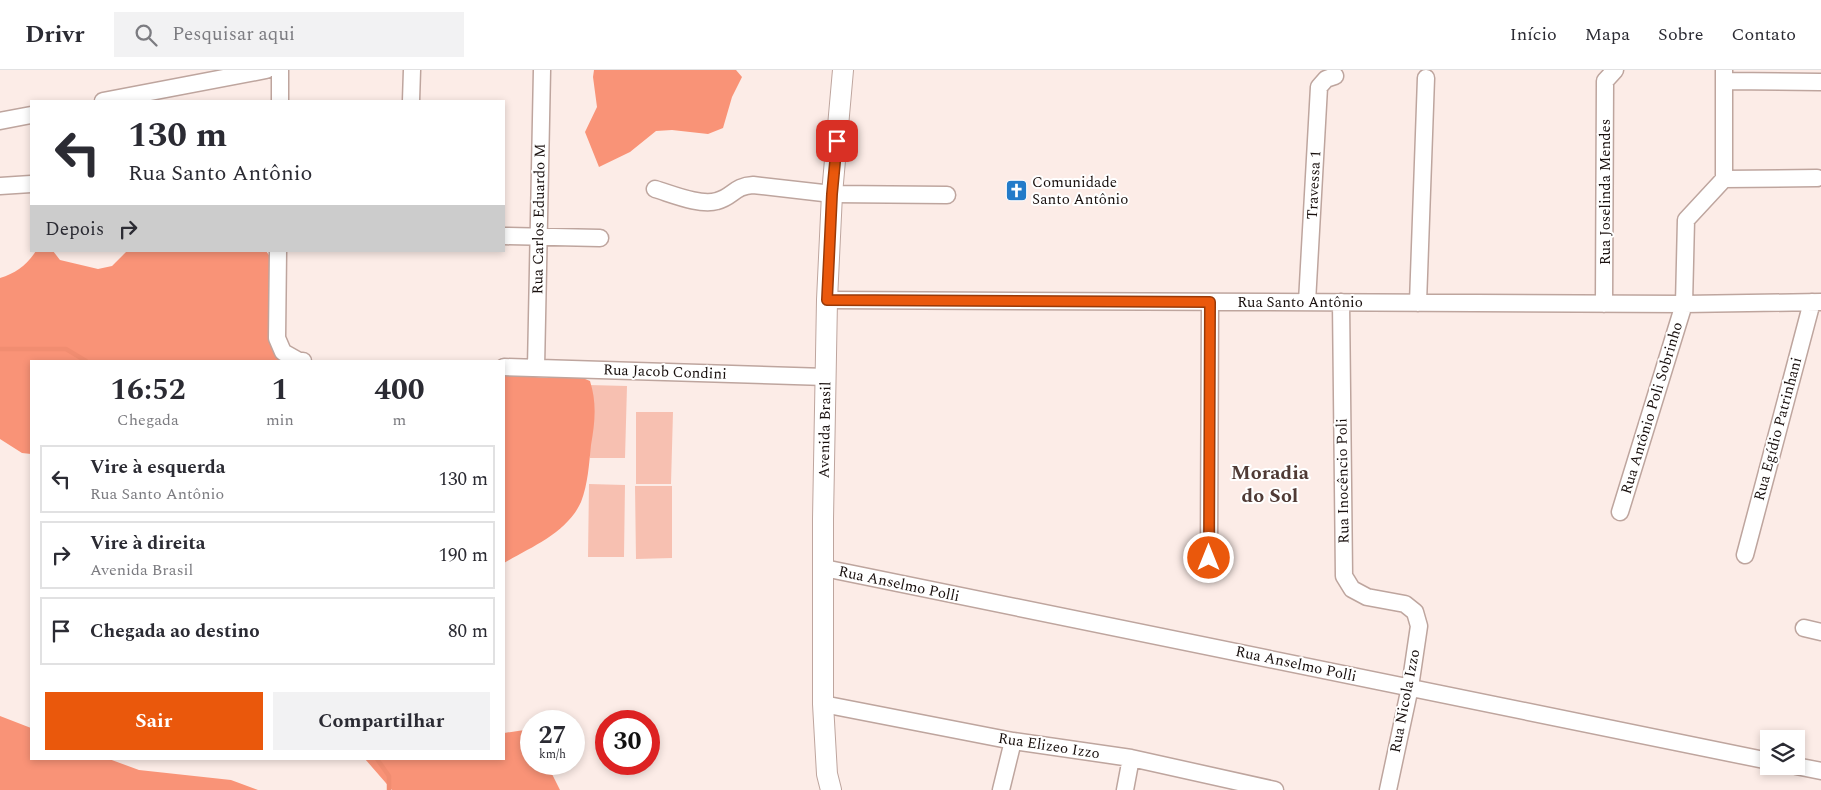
<!DOCTYPE html>
<html lang="pt">
<meta charset="utf-8">
<style>
:root{--surface:#fff;--page:#f2f2f3;--text:#2b2b33;--muted:#7c7c81;--line:#e1e1e2;--accent:#ea580c}
body{margin:0;font-family:Spectral,serif;background:var(--page);color:var(--text);height:100vh;display:flex;flex-direction:column;font-size:19px;white-space:nowrap}
*{box-sizing:border-box;margin:0}
p{font-size:16px;color:var(--muted)}
.icon{flex:none;width:28px;height:28px;fill:none;stroke:currentColor;stroke-width:2;stroke-linecap:round;stroke-linejoin:round}
.map{position:relative;flex:1;overflow:hidden}
.sheet{position:absolute;left:30px;top:290px;width:475px;height:400px;display:flex;flex-direction:column;background:var(--surface);border-radius:0px;box-shadow:0 2px 8px #0003}
.sheet>*{flex:none}
.hud{position:absolute;left:30px;top:30px;width:475px;height:152px;border-radius:0px;box-shadow:0 2px 8px #0003;background:#fff;color:var(--text);overflow:hidden}
.controls{position:absolute;left:1760px;top:660px;display:grid;gap:10px}
.controls a{display:grid;place-items:center;width:45px;height:45px;border-radius:0px;background:var(--surface);box-shadow:0 2px 8px #0003;font-size:25px}
.speed{position:absolute;left:520px;top:640px;display:flex;gap:10px;font-size:25px;font-weight:700;text-align:center}
.speed>*{display:grid;place-content:center;width:65px;height:65px;border-radius:50%;background:var(--surface);box-shadow:0 2px 8px #0003;line-height:1}
.speed small{font-size:12px;font-weight:400}
.speed .limit{border:8px solid #d22;background:#fff;color:#111}
.pin{position:absolute;display:grid;place-items:center;width:42px;height:42px;color:#fff;margin:-21px;border-radius:10px;box-shadow:0 2px 8px #0006}
.me{position:absolute;width:55px;margin:-28px;rotate:0deg;stroke-linejoin:round;filter:drop-shadow(0 0 4px #0008)}
.turn{display:flex;align-items:center;gap:18px;height:105px;padding:0 15px;font-size:22px}
.turn .icon{width:65px;height:65px;stroke-width:2.5}
.turn b{display:block;font-size:35px;line-height:42px}
.then{display:flex;align-items:center;height:48px;padding:0 15px;background:#0003;gap:10px;font-size:19px}
.eta{display:flex;justify-content:space-evenly;align-items:center;height:85px;text-align:center}
.eta b{font-size:30px;font-weight:700;line-height:35px}
.button{display:flex;gap:10px;margin-top:auto;padding:10px 15px}
.button a{flex:1;height:58px;border-radius:0px;background:var(--accent);color:#fff;font-size:20px;font-weight:700;line-height:58px;text-align:center}
.button a+a{background:var(--page);color:var(--text)}
ul{padding:0;list-style:none}
li{display:flex;align-items:center;gap:15px;height:68px;margin:0 10px 8px;padding:0 5px;border:2px solid var(--line);border-radius:0px}
li div{flex:1}
li b{display:block;font-size:19px}
li em{font-style:normal}
header{display:flex;align-items:center;gap:30px;box-sizing:border-box;height:70px;padding:0 25px;background:var(--surface);border-bottom:1px solid var(--line)}
header strong{font-size:24px}
nav{display:flex;gap:28px;margin-inline-start:auto;font-size:18px}
.search{width:350px;height:45px;background:var(--page);display:flex;align-items:center;gap:12px;box-sizing:border-box;padding:0 18px;border-radius:0px;color:var(--muted);font-size:19px}
.map>svg:first-child{display:block}
.green{fill:#f7c0b1}
.forest{fill:#f99377}
.lines{fill:none;stroke-linecap:round;stroke-linejoin:round}
.stream{stroke:#f18d71;stroke-width:4.5}
.minor-casing{stroke:#bea59e;stroke-width:19}
.major-casing{stroke:#bea59e;stroke-width:22}
.minor{stroke:#fff;stroke-width:16}
.major{stroke:#fff;stroke-width:20}
.route-casing{stroke:#983908;stroke-width:12}
.route{stroke:#ea580c;stroke-width:9}
.labels{text-anchor:middle;dominant-baseline:central;stroke-width:4;stroke-linejoin:round;paint-order:stroke}
.poi-label{font-size:15px;fill:#19100e;stroke:#fff;text-anchor:start}
.street-label{font-size:15px;fill:#19100e;stroke:#fff}
.district-label{font-size:20px;font-weight:bold;fill:#503b36;stroke:#fff}
</style>
<header>
<strong>Drivr</strong>
<div class="search"><svg class="icon" aria-label="search" viewBox="0 0 24 24"><circle cx="10" cy="10" r="6"/><path d="M15 15l6 6"/></svg>Pesquisar aqui</div>
<nav><a>Início</a><a>Mapa</a><a>Sobre</a><a>Contato</a></nav>
</header>
<div class="map">
<svg width="1821" height="720" viewBox="0 0 1821 720">
<rect width="100%" height="100%" fill="#fcece7"/>
<path class="green" d="M589,315L627,316L625,388H590Z
M636,342H673L671,414H636Z
M589,414L625,415L624,487H588Z
M635,416H672V488L636,489Z"/>
<path class="forest" d="M594,0H736L742,7L732,27L723,58L708,64L672,60L656,61L630,82L599,97L585,62L597,37L593,7Z
M36,181H53L60,190L98,199L112,196L126,182L130,181H266L271,188L288,291H31V384L22,383L0,369V208C16,203 26,196 36,181Z
M504,305L551,308L578,306L590,311C597,333 595,352 591,375C589,394 588,414 581,432C567,463 531,477 504,493Z
M0,646L31,658V689H109L139,700L231,710L258,720H0Z
M531,659V694H547L560,720H392L365,689H504V663Z"/>
<g class="lines">
<path class="stream" d="M0,279H66L86,291
M377,689L389,706V720"/>
<defs>
<path id="minor" d="M1724,11L1820,12
M103,31L266,0
M280,31V0
M411,31L412,0
M0,51L31,45
M1724,109L1817,108
M0,116L31,114
M655,119C672,124 700,136 717,131C733,127 734,116 753,115L832,124L947,125
M504,166L600,168
M278,181L277,268L283,282L299,291H303
M827,230L1684,234L1821,232
M1307,232L1319,17L1326,9L1335,6
M1341,232L1344,506L1352,519L1367,527L1405,534L1415,542L1419,556L1410,617L1388,720
M1418,233L1426,8
M1604,234L1605,11L1615,0
M504,297L826,307
M536,298L542,0
M1620,442L1684,234L1686,150L1724,109V0
M1745,485L1812,232
M1209,488L1210,232
M824,498L1769,691
M1804,558L1821,562
M823,634L1013,671L1131,688L1275,720
M1796,696L1821,701
M1001,720L1013,671
M1125,720L1131,688"/>
<path id="major" d="M831,720L827,704L823,634V449L827,230L832,124L843,0"/>
</defs>
<use href="#minor" class="minor-casing"/>
<use href="#major" class="major-casing"/>
<use href="#minor" class="minor"/>
<use href="#major" class="major"/>
</g>
<g class="lines">
<defs>
<path id="route" d="M837,71L832,124L827,230L1210,232L1209,488"/>
</defs>
<use href="#route" class="route-casing"/>
<use href="#route" class="route"/>
</g>
<defs>
<symbol id="church-square" viewBox="-11 -11 22 22"><rect x="-9" y="-9" width="18" height="18" rx="4" fill="#237bc9" stroke="#fff"/><path d="M-1.2-6h2.4v3.5h3.3v2.4h-3.3V6h-2.4V-.1h-3.3v-2.4h3.3Z" fill="#fff"/></symbol>
</defs>
<g fill-rule="evenodd">
<use href="#church-square" x="1004" y="108" width="25" height="25"/>
</g>
<g class="labels">
<g class="poi-label">
<text x="1032" y="112">Comunidade<tspan x="1032" dy="17">Santo Antônio</tspan></text>
</g>
<g class="street-label">
<text transform="translate(1314 115) rotate(-87)">Travessa 1</text>
<text transform="translate(1605 122) rotate(-90)">Rua Joselinda Mendes</text>
<text transform="translate(539 149) rotate(-89)">Rua Carlos Eduardo M</text>
<text x="1300" y="232">Rua Santo Antônio</text>
<text transform="translate(665 302) rotate(2)">Rua Jacob Condini</text>
<text transform="translate(1652 338) rotate(-73)">Rua Antônio Poli Sobrinho</text>
<text transform="translate(1778 359) rotate(-75)">Rua Egídio Patrinhani</text>
<text transform="translate(825 360) rotate(-89)">Avenida Brasil</text>
<text transform="translate(1343 411) rotate(-91)">Rua Inocêncio Poli</text>
<text transform="translate(899 514) rotate(12)">Rua Anselmo Polli</text>
<text transform="translate(1296 594) rotate(12)">Rua Anselmo Polli</text>
<text transform="translate(1405 631) rotate(-79)">Rua Nicola Izzo</text>
<text transform="translate(1049 676) rotate(9)">Rua Elizeo Izzo</text>
</g>
<g class="district-label">
<text x="1270" y="403">Moradia<tspan x="1270" dy="23">do Sol</tspan></text>
</g>
</g>
</svg>
<div class="controls">
<a><svg class="icon" aria-label="layers" viewBox="0 0 24 24"><path d="M12 4l9 5-9 5-9-5zM3 14l9 5 9-5"/></svg></a>
</div>
<div class="speed"><div>27<small>km/h</small></div><div class="limit">30</div></div>
<div class="pin" style="left:837px;top:71px;background:#d93025"><svg class="icon" aria-label="arrive" viewBox="0 0 24 24"><path d="M6 21V4h12l-3 4 3 4H6"/></svg></div>
<svg class="me" style="left:1209px;top:488px" viewBox="-20 -20 40 40"><circle r="17" fill="#ea580c" stroke="#fff" stroke-width="3"/><path d="M0-11L8 9 0 5-8 9z" fill="#fff"/></svg>
<div class="hud">
<div class="turn"><svg class="icon" aria-label="left" viewBox="0 0 24 24"><path d="M17 20v-9H6M10 6l-5 5 5 5"/></svg><div><b>130 m</b>Rua Santo Antônio</div></div>
<div class="then">Depois<svg class="icon" aria-label="right" viewBox="0 0 24 24"><path d="M7 20v-9h11M14 6l5 5-5 5"/></svg></div>
</div>
<section class="sheet">
<div class="eta">
<div><b>16:52</b><p>Chegada</p></div>
<div><b>1</b><p>min</p></div>
<div><b>400</b><p>m</p></div>
</div>
<ul>
<li><svg class="icon" aria-label="left" viewBox="0 0 24 24"><path d="M17 20v-9H6M10 6l-5 5 5 5"/></svg><div><b>Vire à esquerda</b><p>Rua Santo Antônio</p></div><em>130 m</em></li>
<li><svg class="icon" aria-label="right" viewBox="0 0 24 24"><path d="M7 20v-9h11M14 6l5 5-5 5"/></svg><div><b>Vire à direita</b><p>Avenida Brasil</p></div><em>190 m</em></li>
<li><svg class="icon" aria-label="arrive" viewBox="0 0 24 24"><path d="M6 21V4h12l-3 4 3 4H6"/></svg><div><b>Chegada ao destino</b></div><em>80 m</em></li>
</ul>
<div class="button"><a>Sair</a><a>Compartilhar</a></div>
</section>
</div>
